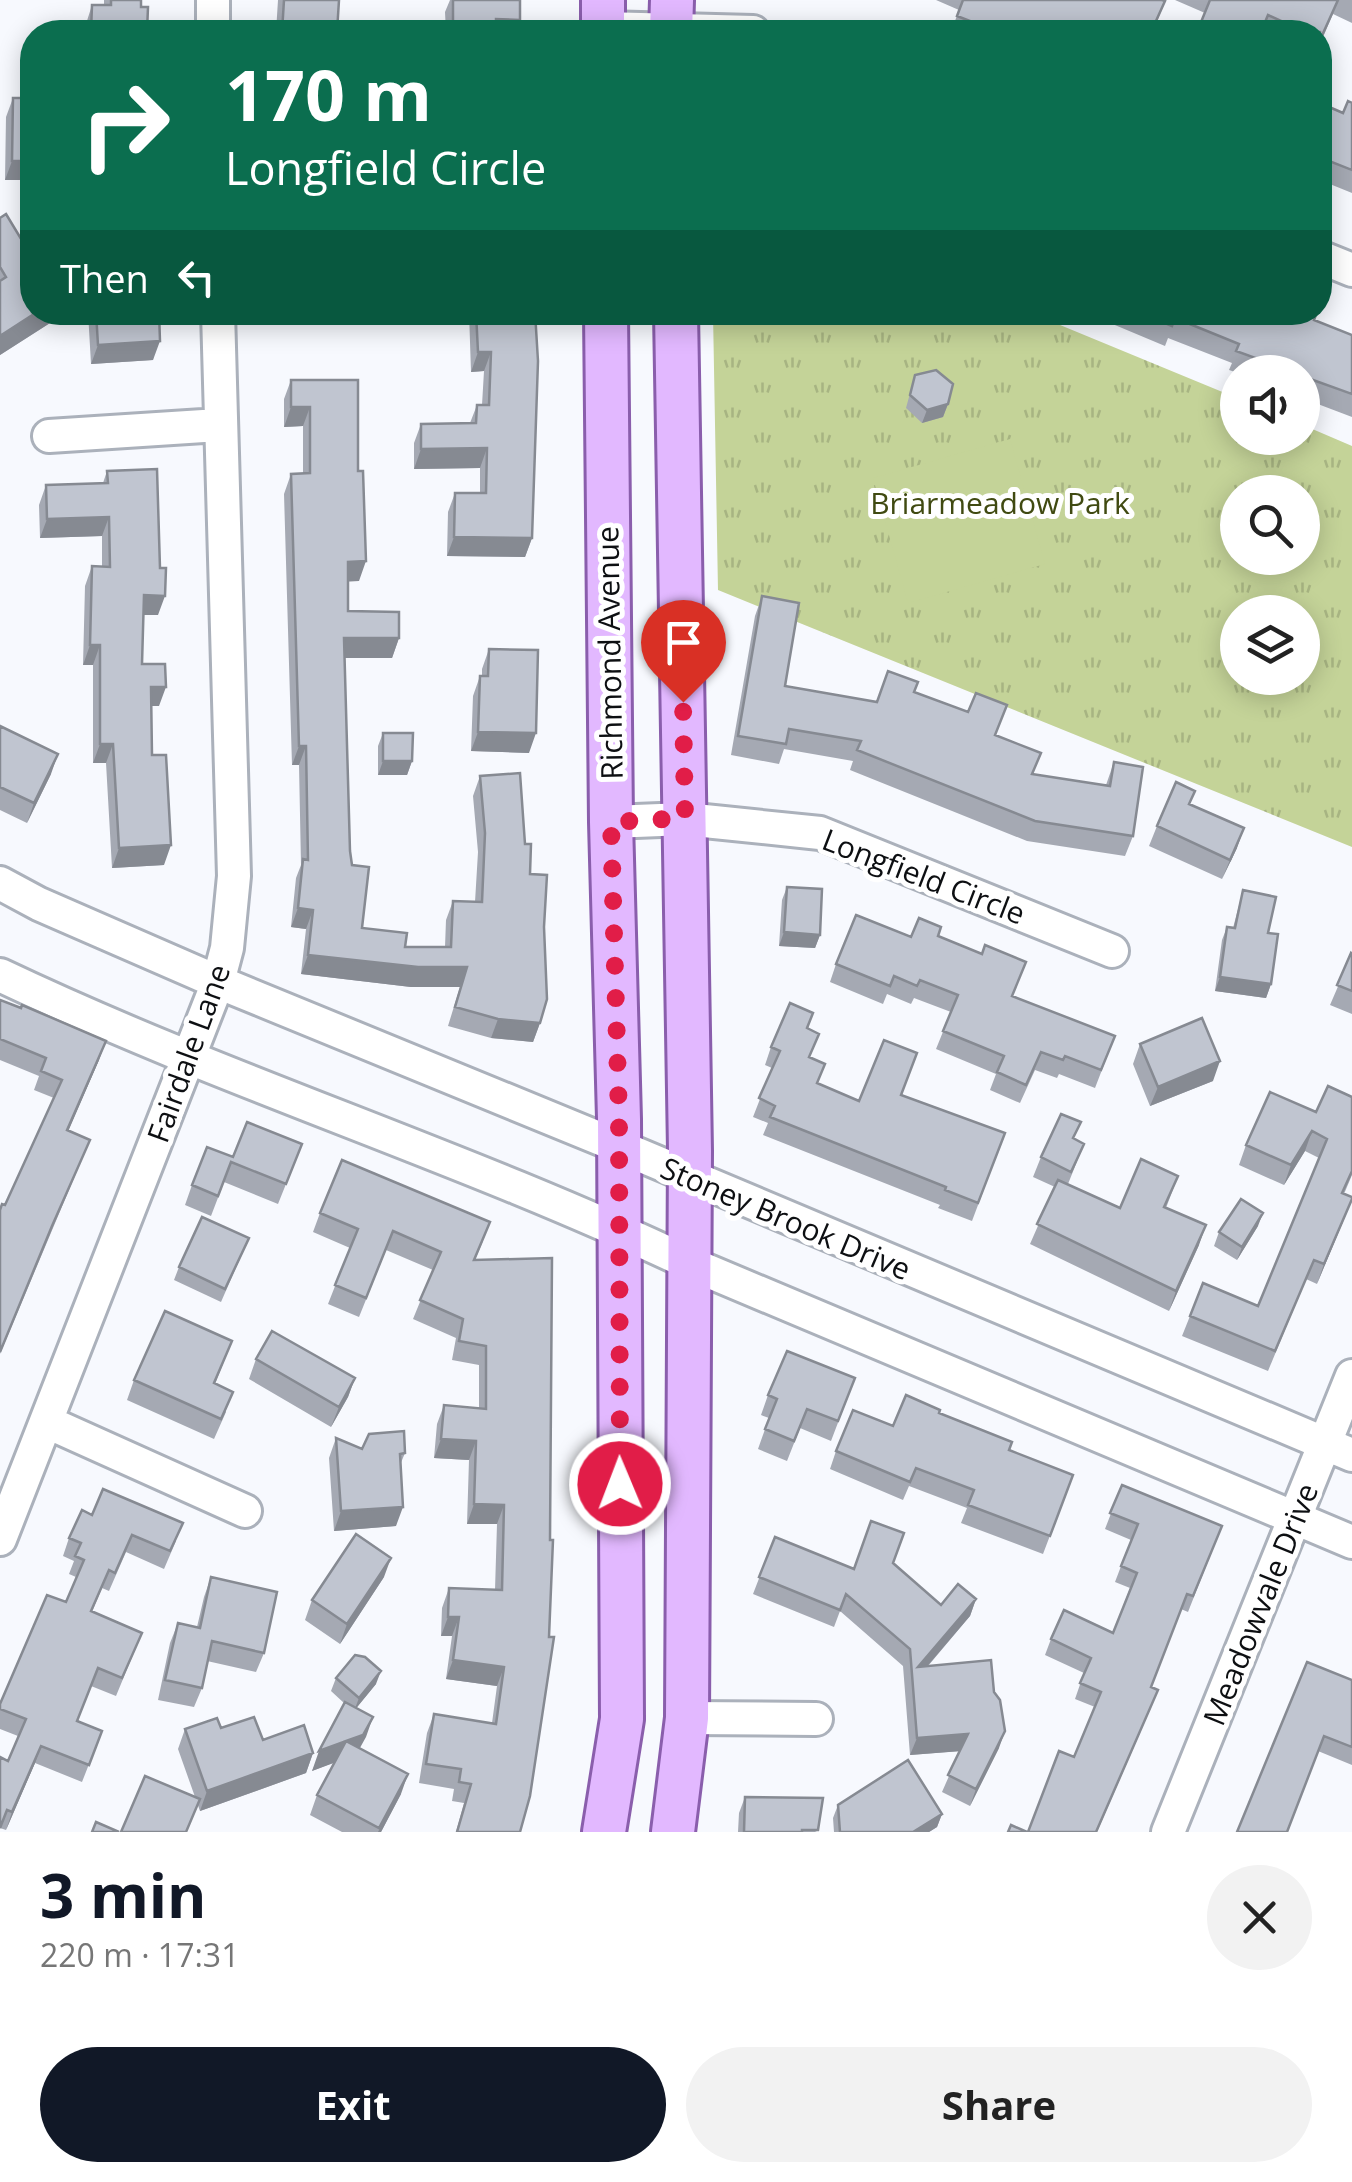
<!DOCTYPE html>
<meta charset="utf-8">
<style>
:root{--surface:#fff;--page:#f2f2f2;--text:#222;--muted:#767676;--accent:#111827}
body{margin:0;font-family:"Open Sans",sans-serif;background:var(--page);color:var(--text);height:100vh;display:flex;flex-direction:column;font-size:38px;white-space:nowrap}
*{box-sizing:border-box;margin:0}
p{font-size:32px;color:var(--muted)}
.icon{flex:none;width:55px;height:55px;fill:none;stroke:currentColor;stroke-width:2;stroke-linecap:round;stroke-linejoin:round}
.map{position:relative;height:1832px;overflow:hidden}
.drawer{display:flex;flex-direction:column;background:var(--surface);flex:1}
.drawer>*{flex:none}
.guide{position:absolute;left:20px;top:20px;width:1312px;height:305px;border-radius:40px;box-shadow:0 5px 25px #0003;background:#0b6e4f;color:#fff;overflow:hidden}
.buttons{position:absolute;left:1220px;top:355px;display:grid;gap:20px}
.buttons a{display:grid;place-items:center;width:100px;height:100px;border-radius:50%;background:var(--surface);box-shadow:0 5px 25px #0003;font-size:50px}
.pin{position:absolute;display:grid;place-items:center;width:85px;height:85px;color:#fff;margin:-102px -42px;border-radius:50% 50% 50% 0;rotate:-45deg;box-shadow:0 0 10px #0007}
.pin .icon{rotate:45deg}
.me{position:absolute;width:110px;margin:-55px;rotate:359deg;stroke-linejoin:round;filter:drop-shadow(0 0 8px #0008)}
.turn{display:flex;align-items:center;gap:35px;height:210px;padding:0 40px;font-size:45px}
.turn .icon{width:130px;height:130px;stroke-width:2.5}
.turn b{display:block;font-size:70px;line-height:85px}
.then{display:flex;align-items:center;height:95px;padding:0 40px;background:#0003;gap:20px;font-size:38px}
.round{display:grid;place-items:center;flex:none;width:105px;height:105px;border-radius:52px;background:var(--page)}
.head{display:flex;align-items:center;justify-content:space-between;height:170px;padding:0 40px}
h1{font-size:60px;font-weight:700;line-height:75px;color:var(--accent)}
.primary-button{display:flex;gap:20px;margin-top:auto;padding:20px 40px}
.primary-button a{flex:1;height:115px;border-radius:60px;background:var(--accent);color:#fff;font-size:40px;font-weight:700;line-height:115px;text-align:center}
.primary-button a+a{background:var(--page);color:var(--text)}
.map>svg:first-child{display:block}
.park{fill:url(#park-tufts);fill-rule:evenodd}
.pitch{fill:#c4d398}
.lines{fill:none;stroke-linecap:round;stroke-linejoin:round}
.minor-casing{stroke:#abb1bb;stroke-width:38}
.major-casing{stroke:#8a5eac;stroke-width:48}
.minor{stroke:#fff;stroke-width:32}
.major{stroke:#e2b8ff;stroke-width:42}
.wall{fill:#a5a9b3}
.shaded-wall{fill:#868a92}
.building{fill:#c0c5d0;stroke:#868a92;stroke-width:2.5}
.route{stroke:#e11d48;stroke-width:18;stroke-dasharray:0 32.4}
.labels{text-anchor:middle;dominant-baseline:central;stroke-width:10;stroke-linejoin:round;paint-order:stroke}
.park-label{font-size:30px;fill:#404a11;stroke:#fff}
.street-label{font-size:30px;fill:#0d0f12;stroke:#fff}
</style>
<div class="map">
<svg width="1352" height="1832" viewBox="0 0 1352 1832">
<defs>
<pattern id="park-tufts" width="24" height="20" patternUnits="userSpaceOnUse" patternTransform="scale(2.5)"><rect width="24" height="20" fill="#c4d398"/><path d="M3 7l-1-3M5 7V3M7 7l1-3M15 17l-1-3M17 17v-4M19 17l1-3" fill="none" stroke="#a7b482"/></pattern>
</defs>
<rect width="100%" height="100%" fill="#f7f9fe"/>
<path class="park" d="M713,313H1031L1237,398L1238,438H1302L1303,425L1352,446V847L718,590ZM1238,492H1302V558H1238ZM1238,612H1302V678H1238Z"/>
<path class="pitch" d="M1010,439L1045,564L908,603L873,478Z"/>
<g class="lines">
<defs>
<path id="minor" d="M213,0V32
M603,28L753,32
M1320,257L1352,270
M49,436L219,425
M611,822L685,819L820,833L1112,951
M0,883L39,904L218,982L618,1146L1352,1455
M0,975C225,1082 464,1156 689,1263L1352,1542
M47,1422L245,1511
M0,1539L218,982L227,948L234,876L218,312
M687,1718L816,1719
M1168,1832L1352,1376"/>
<path id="major" d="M603,0V32
M671,32L672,0
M604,1832L622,1719L619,1119L611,822L606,312
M673,1832L687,1718L690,1151L676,312"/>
</defs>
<use href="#minor" class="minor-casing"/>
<use href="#major" class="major-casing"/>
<use href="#minor" class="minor"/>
<use href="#major" class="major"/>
</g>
<path class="wall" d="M104,0H141L147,32H85L86,24L92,5H104Z
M278,0H339L337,32H276Z
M450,0H520V20L515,32H446L445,12Z
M936,0H1162L1165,1L1153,32H951L959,10Z
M1175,0H1352V23L1333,14L1320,44V32H1197L1205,13Z
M32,69V180H5L6,117L13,98H29L30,76Z
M1320,103L1343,113L1352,103V193L1320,180Z
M0,218L32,312H54L50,323L0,355Z
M88,312H159L153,360L91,364Z
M469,312H535L532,538L525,557L447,556L448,512L455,493H480V468L414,469V443L421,424L470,423L477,405H482L484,371L471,372Z
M1092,312H1317L1314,320L1352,335V417L1302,398V372L1238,373L1229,370L1232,363L1168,338L1165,346L1091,315Z
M915,375L948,404L943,417L922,423L906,408Z
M291,380L358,471L359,581H348V611L399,638L392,658H345L350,851L362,928L405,947H445L446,920L453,901L475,902L478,852L473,796L480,776L525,844L530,874L540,1023L533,1042L491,1038L448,1026L460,987H411L301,974L306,929L291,927L296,878L301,865L299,765H292L284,494L291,474H303V426L284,427V399Z
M107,471L158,615H144L142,664L159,706H151L152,755L164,865L112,868L106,763H93V665H83L85,586L92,566H102V536L40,538L39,505L46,485L103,483Z
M762,596L785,686L877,702L914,692L996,735L1033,774L1106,785L1114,762L1133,836L1125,856L1027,841L850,770L853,761L784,749L779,764L731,755L755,616Z
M489,649L529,753L471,751L473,696L480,676H482V669Z
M0,726L51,774L27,823L0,810Z
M383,733L412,761L407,775H378V746Z
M1190,804L1237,848L1222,879L1149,846L1157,826Z
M787,887L820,935L815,948L779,946L782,900Z
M1243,890L1271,984L1266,998L1215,991L1222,940L1227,927L1233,928Z
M938,936L1013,996L1115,1036L1095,1088L1059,1074L1057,1078L1035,1070L1020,1103L990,1090L996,1074L936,1049L951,1012L914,998L911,1004L887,994L883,1004L830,982L836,964L911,937Z
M1352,954V1014L1330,1005Z
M0,1000L99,1060L68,1130L90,1140L0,1354V1210L5,1205L54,1098L34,1090L39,1076L0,1060Z
M808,1029L810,1057L818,1084L859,1101L901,1095L1005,1133L972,1221L938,1208L940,1205L763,1135L768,1123L753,1117L772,1068L765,1065L771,1047Z
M1140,1044L1213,1081L1150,1106L1133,1064Z
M1352,1097V1175L1344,1194L1352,1199L1317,1284L1306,1279L1268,1371L1182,1336L1190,1316L1258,1306L1319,1158L1305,1151L1284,1185L1239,1165L1246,1145Z
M1074,1139L1084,1144L1068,1184L1120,1208L1178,1176L1166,1208L1199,1245L1169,1311L1030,1244L1055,1187L1033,1177L1041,1157Z
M302,1144L278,1204L224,1182L211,1216L185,1205L192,1185L233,1157Z
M320,1213L483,1241L475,1260L552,1258L520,1832H456L464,1803L452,1801L454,1789L419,1783L427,1733L434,1714L492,1723L497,1686L446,1679L452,1636H441L442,1608L449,1588L495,1590L497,1524H467L469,1460L434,1458L437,1424L444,1405L479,1408V1365L452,1360L456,1338L413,1319L433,1270L386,1250L359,1317L328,1304L350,1248L313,1232Z
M1258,1226L1237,1260L1214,1246L1219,1232Z
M249,1238L221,1302L174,1280L179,1267Z
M232,1341L215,1384L226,1412L214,1439L127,1400L134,1380Z
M256,1359L355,1378L348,1397L331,1427L249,1379Z
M855,1378L831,1441L800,1428L787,1461L758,1449L769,1418L761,1415L768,1395Z
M939,1413L1009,1450L1073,1475L1043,1554L961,1523L967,1508L909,1486L903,1500L830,1469L836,1451L893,1426Z
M336,1438L362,1449L405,1453L400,1465L396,1526L334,1531L329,1458Z
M1122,1485L1222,1526L1188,1612L1181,1609L1151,1687L1152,1705L1097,1832H1028L1074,1757L1095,1707L1075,1699L1084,1673L1045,1655L1051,1639L1113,1633L1130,1588L1115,1582L1131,1540L1105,1529Z
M92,1515L176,1541L164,1569L126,1552L109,1591L102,1588L92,1612L142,1633L116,1696L91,1686L77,1721L102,1731L82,1782L35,1763L6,1830L0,1828L8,1761L18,1736L0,1729V1704L66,1602L76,1577L69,1574L74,1561L63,1556L69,1538Z
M775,1537L854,1569L893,1563L941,1605L976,1599L970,1616L928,1666L999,1748L970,1806L942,1792L960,1751L910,1755L903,1666L840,1611L834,1627L753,1594Z
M211,1577L264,1653L256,1672L207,1661L202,1688L194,1707L158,1700L170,1643L178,1623L197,1627L204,1597Z
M384,1577L340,1644L305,1620L312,1600Z
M336,1678L376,1684L356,1708L373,1717L359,1748L401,1794L381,1832H342L310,1815L317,1795L335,1762L312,1771L344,1703L331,1691Z
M1352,1680V1765L1318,1751L1237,1832Z
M221,1728L313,1753L306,1773L200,1811L178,1749L185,1729Z
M745,1797L817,1832H738L739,1813Z
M838,1805L942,1814L937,1827L929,1832H834L833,1818Z"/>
<path class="shaded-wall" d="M496,19L520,20L515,32H491Z
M12,161H32V180H5Z
M37,312H54L50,323L0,355V336Z
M160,341L153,360L91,364L98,345Z
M478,352H491L484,371L471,372Z
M948,404L943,417L922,423L927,410Z
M291,407H310L303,426L284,427Z
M487,448L480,468L414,469L421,449Z
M109,517L102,536L40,538L47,519Z
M454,537L532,538L525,557L447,556Z
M366,561L359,581L341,582L348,562Z
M144,595L165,596L158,615H137Z
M344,638H399L392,658H337Z
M90,645H100L93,665H83Z
M151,687H166L159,706H144Z
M478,732L536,733L529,753L471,751Z
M100,744H113L106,763H93Z
M299,746H306L299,765H292Z
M58,754L51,774L27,823L34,803Z
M383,761H412L407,775H378Z
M1244,828L1237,848L1222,879L1230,860Z
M171,845L164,865L112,868L119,848Z
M298,908L313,910L306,929L291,927Z
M784,932L820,935L815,948L779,946Z
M308,955L467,967L460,987H411L301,974Z
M1220,977L1271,984L1266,998L1215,991Z
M498,1019L540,1023L533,1042L491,1038Z
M106,1041L99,1060L61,1148L67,1130Z
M1220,1061L1213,1081L1150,1106L1158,1087Z
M1312,1131L1305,1151L1284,1185L1291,1165Z
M1352,1199L1345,1217L1317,1284L1324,1264Z
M1263,1213L1258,1226L1237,1260L1242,1247Z
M1206,1225L1199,1245L1169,1311L1176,1291Z
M355,1378L348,1397L331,1427L339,1407Z
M441,1439L476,1441L469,1460L434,1458Z
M474,1504L504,1505L497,1524H467Z
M403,1507L396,1526L334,1531L341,1511Z
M391,1558L384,1577L340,1644L347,1624Z
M976,1599L970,1616L912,1684L918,1667Z
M448,1617H459L452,1636H441Z
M453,1660L504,1667L497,1686L446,1679Z
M381,1671L376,1684L354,1711L359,1698Z
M373,1717L366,1737L356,1755L346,1741Z
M1005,1731L999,1748L970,1806L976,1789Z
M968,1734L962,1751L910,1755L917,1738Z
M346,1741L339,1761L312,1771L319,1751Z
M41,1746L35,1763L6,1830L12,1812Z
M313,1753L306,1773L200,1811L207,1791Z
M408,1774L401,1794L381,1832H378Z
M942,1814L937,1827L929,1832H913Z"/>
<path class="building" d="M111,0H141V7H148L147,32H91L92,5H111Z
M284,0H339L337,32H282Z
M453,0H520V20L496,19V32H453Z
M963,0H1162L1165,1L1151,32H998L957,16Z
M1210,0H1338L1320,40V32H1305L1268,15L1261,32H1197Z
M13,98H32V161H12Z
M1348,101L1352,103V170L1324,159L1326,154L1320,151V103L1343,113Z
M6,214L32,257V312H37L0,336V281L6,277L0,267V218Z
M96,312H159L160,341L98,345Z
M476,312H535L538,361L532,538L454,537L455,493H486L487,448L421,449V424L476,423L477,405H489L491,352H478Z
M1139,312H1317L1314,320L1352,335V394L1302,376V372H1294L1236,351L1239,344L1175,318L1172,326Z
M936,370L953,384L948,404L927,410L910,395L915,375Z
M291,380H358V471H363L366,561L348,562V611L399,612V638H344L350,851L352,865L369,867L362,928L407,933L405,947H451L453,901L482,902L485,833L480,776L520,773L525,844H531L530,874L547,875L544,927L547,999L540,1023L498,1019L455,1007L467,967H418L308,955L313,910L298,908L303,859L308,860L306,746H299L291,474L310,473V407H291Z
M157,469L160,568H166L165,596L144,595L142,664H165L166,687H151L152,755H166L171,845L119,848L113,744H100V645H90L92,566L110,567L109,517L47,519L46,485L108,483L107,471Z
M762,596L799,603L785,686L877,702L888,671L918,682L914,692L968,712L976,693L1007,705L995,735L1041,753L1032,774L1110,786L1114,762L1143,767L1133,836L1035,821L857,750L861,741L789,729L786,744L738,736Z
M489,649L538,650L536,733L478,732L480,676H488Z
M0,726L58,754L34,803L0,787Z
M383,733H413L412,761H383Z
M1176,782L1195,791L1189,804L1244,828L1230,860L1157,826Z
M787,887L822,889L820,935L784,932Z
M1243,890L1276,897L1268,933L1278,934L1271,984L1220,977L1227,927L1235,928Z
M856,915L911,937L919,918L941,927L938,936L982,954L985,945L1026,962L1012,996L1115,1036L1101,1070L1065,1056L1063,1060L1041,1052L1026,1085L997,1072L1004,1056L943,1031L958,995L920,980L917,986L894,976L890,986L836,964Z
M1351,953L1352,954V991L1337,985Z
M0,1000L21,1008L22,1005L106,1041L67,1130L90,1140L52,1226L0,1352V1210L2,1204L5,1205L62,1080L41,1071L46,1058L0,1039Z
M790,1003L813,1013L807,1028L819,1034L809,1057L825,1064L817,1083L859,1101L884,1040L917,1053L901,1095L1005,1133L978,1203L945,1190L946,1187L770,1117L775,1106L759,1098L780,1051L771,1047Z
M1202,1018L1220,1061L1158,1087L1140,1044Z
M1328,1086L1352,1097V1171L1342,1193L1352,1197V1199L1324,1264L1314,1260L1275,1351L1190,1316L1203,1283L1258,1306L1327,1139L1312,1131L1291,1165L1246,1145L1270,1092L1316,1112Z
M1061,1114L1081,1122L1073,1138L1084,1144L1071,1172L1041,1157Z
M247,1122L302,1144L286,1184L231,1162L218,1196L192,1185L207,1147L233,1157Z
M1141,1159L1178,1176L1164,1207L1206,1225L1176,1291L1037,1224L1058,1180L1120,1208Z
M342,1160L490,1222L474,1260L552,1258L550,1540H553L549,1637H554L530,1796L520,1832H457L471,1784L459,1782L461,1769L426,1764L434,1714L496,1724L504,1667L453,1660L459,1617H448L449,1588L502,1590L504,1505L474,1504L476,1441L441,1439L444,1405L486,1409V1346L459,1341L463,1319L420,1300L441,1252L393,1231L366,1298L335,1285L358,1229L320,1213Z
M1241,1199L1263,1213L1242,1247L1219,1232Z
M202,1217L249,1238L225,1289L179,1267Z
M165,1311L232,1341L214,1383L233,1392L221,1419L134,1380Z
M272,1331L355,1378L339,1407L256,1359Z
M787,1351L855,1378L838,1421L807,1409L794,1441L765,1429L777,1399L768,1395Z
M906,1395L940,1410L939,1413L1012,1442L1009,1450L1073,1475L1050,1536L968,1505L974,1490L916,1468L910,1482L836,1451L853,1410L893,1426Z
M404,1431L405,1453L400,1454L403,1507L341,1511L336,1438L362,1449L369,1434Z
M1122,1485L1222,1526L1193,1596L1187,1594L1151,1687L1158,1690L1096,1832H1028L1059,1751L1074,1757L1101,1692L1080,1683L1091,1658L1051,1639L1064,1610L1113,1633L1137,1573L1121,1566L1138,1524L1110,1513Z
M103,1489L183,1523L170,1551L132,1535L115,1573L109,1570L91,1611L142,1633L122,1678L98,1668L77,1721L102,1731L89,1765L41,1746L12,1812L7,1810L0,1828V1757L8,1761L26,1719L0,1709V1704L47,1595L66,1602L84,1560L75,1556L81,1543L69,1538L82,1510L92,1515Z
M871,1521L904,1533L893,1563L941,1605L958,1584L976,1599L918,1667L991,1660L994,1692L1000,1700L1005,1731L976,1789L948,1775L968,1734L917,1738L910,1649L846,1594L840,1610L759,1577L775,1537L854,1569Z
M356,1534L391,1558L347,1624L312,1600Z
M211,1577L277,1592L264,1653L212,1641L202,1688L165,1680L178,1623L200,1628Z
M355,1655L365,1657L381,1671L359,1698L336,1678Z
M1307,1662L1352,1680V1747L1324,1736L1287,1832H1237Z
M345,1702L373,1717L363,1735L346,1741L408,1774L379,1828L317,1795L346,1741L319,1751Z
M254,1717L263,1740L304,1725L313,1753L207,1791L185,1729L217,1718L221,1728Z
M908,1760L942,1814L913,1832H840L838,1805Z
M145,1776L200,1799L186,1832H121Z
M745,1797L823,1798L818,1830H802V1832H744Z
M96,1822L119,1832H92Z
M1011,1825L1027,1832H1008Z"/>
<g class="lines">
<path class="route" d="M620,1484L619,1119L611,822L685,818L683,702"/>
</g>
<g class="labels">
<g class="park-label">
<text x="1000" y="502">Briarmeadow Park</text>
</g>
<g class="street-label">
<text transform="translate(609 653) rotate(-91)">Richmond Avenue</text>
<text transform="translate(924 876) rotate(21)">Longfield Circle</text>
<text transform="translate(188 1053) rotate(-70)">Fairdale Lane</text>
<text transform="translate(786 1218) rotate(23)">Stoney Brook Drive</text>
<text transform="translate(1260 1604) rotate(-68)">Meadowvale Drive</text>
</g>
</g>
</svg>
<div class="buttons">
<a><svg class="icon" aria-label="sound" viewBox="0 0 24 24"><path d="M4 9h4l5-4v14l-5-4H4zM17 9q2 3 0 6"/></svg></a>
<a><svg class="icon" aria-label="search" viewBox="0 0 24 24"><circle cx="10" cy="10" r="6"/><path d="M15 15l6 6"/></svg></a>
<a><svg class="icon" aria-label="layers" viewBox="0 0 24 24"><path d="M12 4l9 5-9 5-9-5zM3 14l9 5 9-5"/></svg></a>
</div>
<div class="pin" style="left:683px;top:702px;background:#d93025"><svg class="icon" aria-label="arrive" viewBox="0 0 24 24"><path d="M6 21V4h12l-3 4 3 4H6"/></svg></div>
<svg class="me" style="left:620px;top:1484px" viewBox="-20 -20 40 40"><circle r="17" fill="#e11d48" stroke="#fff" stroke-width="3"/><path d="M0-11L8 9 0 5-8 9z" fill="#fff"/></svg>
<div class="guide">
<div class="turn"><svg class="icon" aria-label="right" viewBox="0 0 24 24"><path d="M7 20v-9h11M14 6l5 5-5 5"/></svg><div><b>170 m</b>Longfield Circle</div></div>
<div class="then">Then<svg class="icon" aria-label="left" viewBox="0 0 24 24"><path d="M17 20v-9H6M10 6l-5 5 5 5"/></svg></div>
</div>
</div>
<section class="drawer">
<div class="head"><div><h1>3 min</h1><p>220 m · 17:31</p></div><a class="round"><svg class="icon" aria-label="close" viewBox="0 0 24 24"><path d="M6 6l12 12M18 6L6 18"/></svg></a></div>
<div class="primary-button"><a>Exit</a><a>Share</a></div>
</section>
